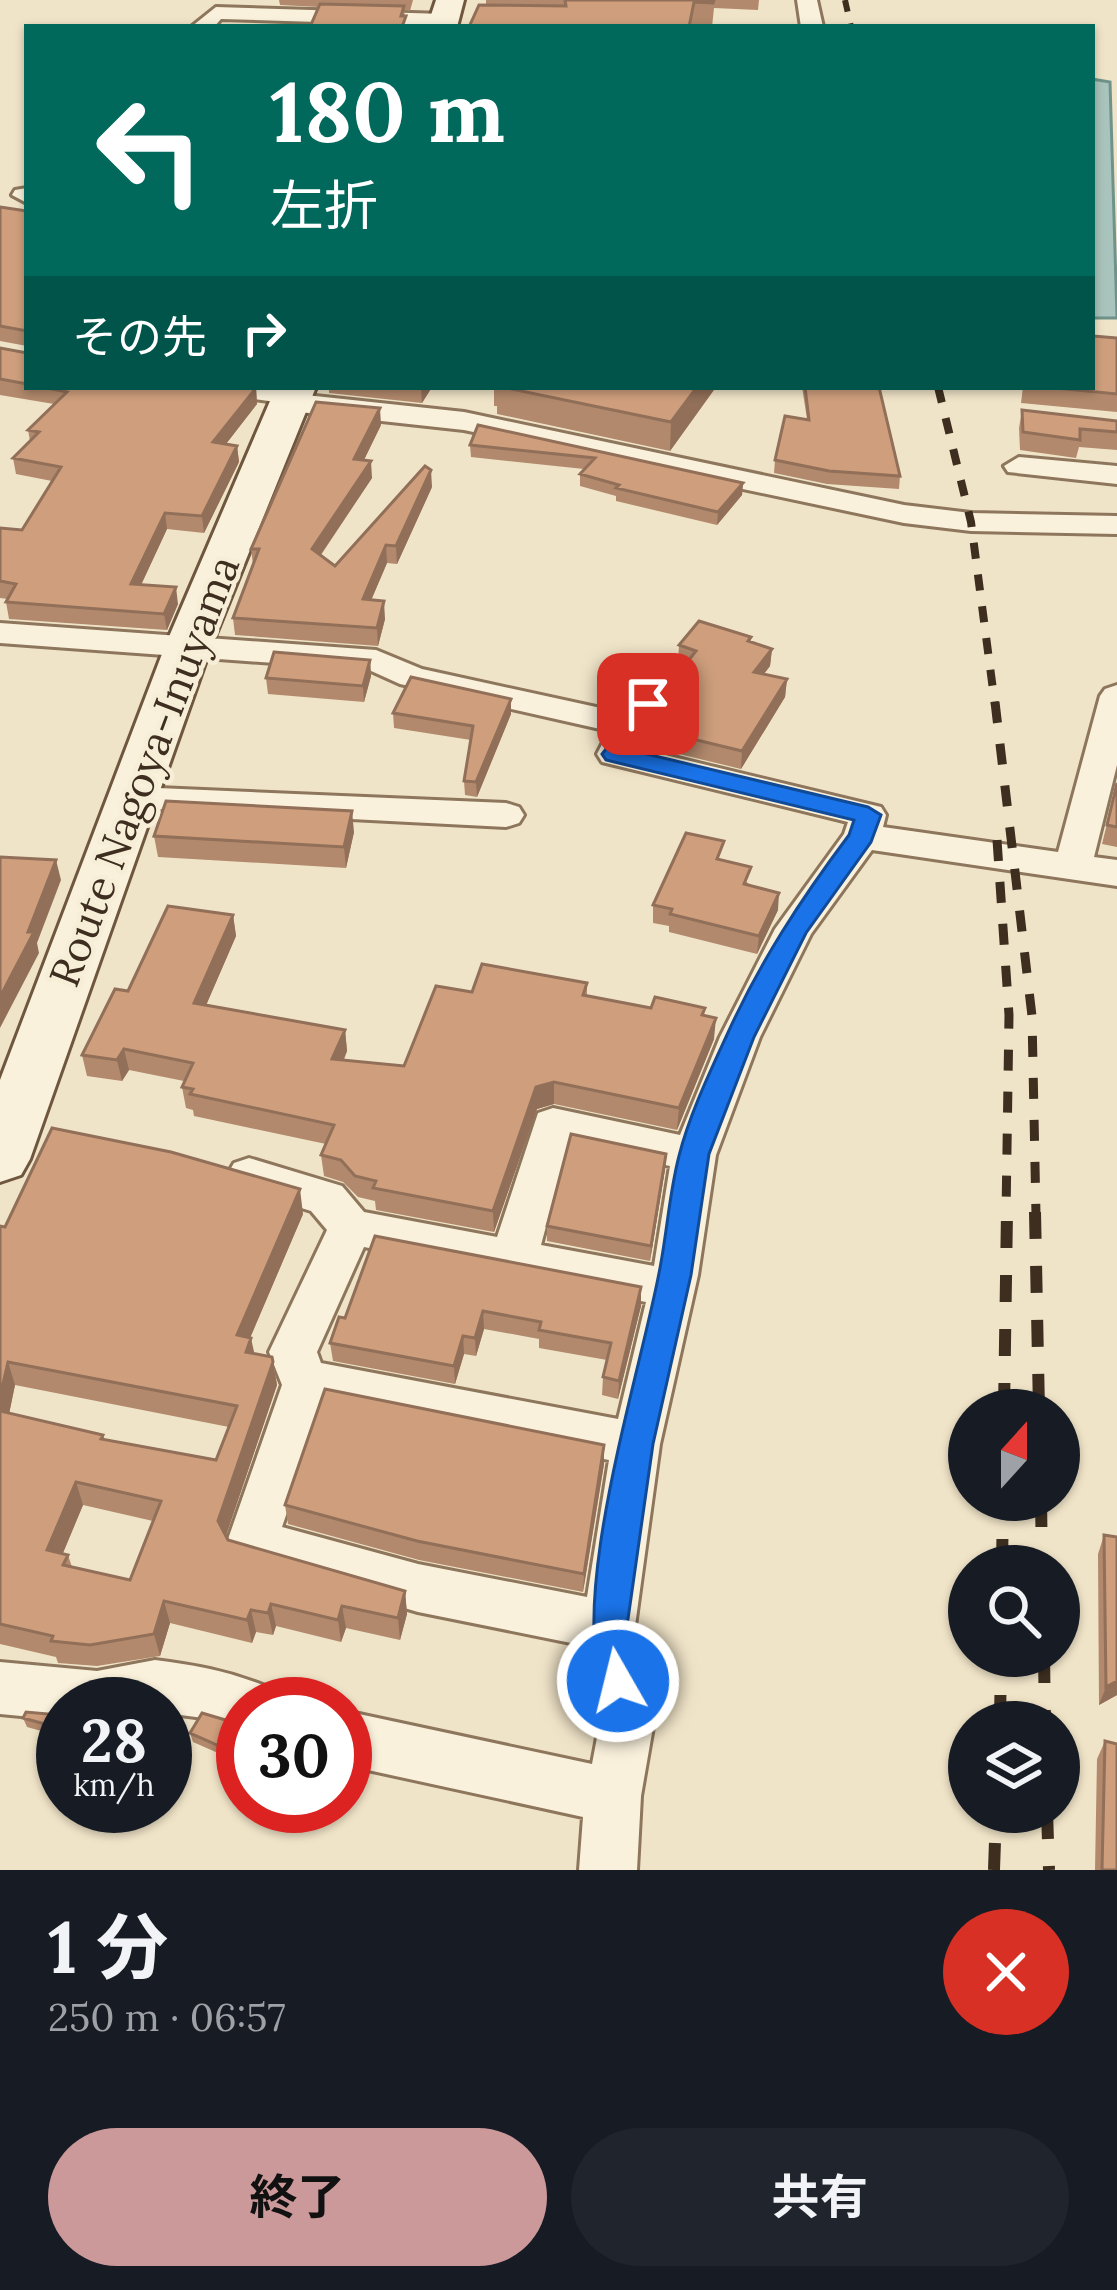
<!DOCTYPE html>
<html lang="ja">
<meta charset="utf-8">
<style>
:root{--surface:#171b24;--page:#20242c;--text:#f1f3f6;--muted:#9ea1a6;--accent:#cc999b}
body{margin:0;font-family:Lora,"Noto Sans JP",serif;background:var(--page);color:var(--text);height:100vh;display:flex;flex-direction:column;font-size:45px;white-space:nowrap}
*{box-sizing:border-box;margin:0}
p{font-size:39px;color:var(--muted)}
.icon{flex:none;width:66px;height:66px;fill:none;stroke:currentColor;stroke-width:2;stroke-linecap:round;stroke-linejoin:round}
.map{position:relative;height:1870px;overflow:hidden}
.drawer{display:flex;flex-direction:column;background:var(--surface);flex:1}
.drawer>*{flex:none}
.guide{position:absolute;left:24px;top:24px;width:1071px;height:366px;border-radius:0px;box-shadow:0 3px 9px #0004;background:#00695c;color:#fff;overflow:hidden}
.needle{width:78px;rotate:21deg}
.buttons{position:absolute;left:948px;top:1389px;display:grid;gap:24px}
.buttons a{display:grid;place-items:center;width:132px;height:132px;border-radius:50%;background:var(--surface);box-shadow:0 3px 9px #0004;font-size:60px}
.speed{position:absolute;left:36px;top:1677px;display:flex;gap:24px;font-size:60px;font-weight:700;text-align:center}
.speed>*{display:grid;place-content:center;width:156px;height:156px;border-radius:50%;background:var(--surface);box-shadow:0 3px 9px #0004;line-height:1}
.speed small{font-size:30px;font-weight:400}
.speed .limit{border:18px solid #d22;background:#fff;color:#111}
.pin{position:absolute;display:grid;place-items:center;width:102px;height:102px;color:#fff;margin:-51px;border-radius:24px;box-shadow:0 6px 18px #0006}
.me{position:absolute;width:132px;margin:-66px;rotate:352deg;stroke-linejoin:round;filter:drop-shadow(0 0 9px #0008)}
.turn{display:flex;align-items:center;gap:42px;height:252px;padding:0 48px;font-size:54px}
.turn .icon{width:156px;height:156px;stroke-width:2.5}
.turn b{display:block;font-size:84px;line-height:102px}
.then{display:flex;align-items:center;height:114px;padding:0 48px;background:#0003;gap:24px;font-size:45px}
.round{display:grid;place-items:center;flex:none;width:126px;height:126px;border-radius:63px;background:var(--page)}
.overview{display:flex;align-items:center;justify-content:space-between;height:204px;padding:0 48px}
h1{font-size:72px;font-weight:700;line-height:90px}
.cta{display:flex;gap:24px;margin-top:auto;padding:24px 48px}
.cta a{flex:1;height:138px;border-radius:72px;background:var(--accent);color:#111;font-size:48px;font-weight:700;line-height:138px;text-align:center}
.cta a+a{background:var(--page);color:var(--text)}
.map>svg:first-child{display:block}
.water{fill:#a9c4bc;stroke:#6f938a;stroke-width:3}
.lines{fill:none;stroke-linecap:round;stroke-linejoin:round}
.minor-casing{stroke:#8d765c;stroke-width:6}
.secondary-casing{stroke:#6f573f;stroke-width:6}
.minor{fill:#faf1dc;fill-rule:evenodd}
.secondary{fill:#faf1dc;fill-rule:evenodd}
.rail-far3{stroke:#3d2e20;stroke-width:6;stroke-dasharray:12 12;stroke-linecap:butt}
.rail-far2{stroke:#3d2e20;stroke-width:8;stroke-dasharray:16 16;stroke-linecap:butt}
.rail-far1{stroke:#3d2e20;stroke-width:9;stroke-dasharray:21 21;stroke-linecap:butt}
.rail{stroke:#3d2e20;stroke-width:12;stroke-dasharray:27 27;stroke-linecap:butt}
.wall{fill:#b2896c;fill-rule:evenodd}
.shaded-wall{fill:#916f58}
.building{fill:#cf9f7d;stroke:#916f58;stroke-width:3;fill-rule:evenodd}
.route{fill:#1a73e8;stroke:#114b97;stroke-width:3}
.labels{text-anchor:middle;dominant-baseline:central;stroke-width:9;stroke-linejoin:round;paint-order:stroke}
.street-label{font-size:42px;fill:#3d2e20;stroke:#f7eed8}
</style>
<div class="map">
<svg width="1117" height="1870" viewBox="0 0 1117 1870">
<rect width="100%" height="100%" fill="#f0e4c8"/>
<path class="water" d="M1092,79L1110,82L1117,318H1092Z"/>
<g class="lines">
<defs>
<path id="minor" d="M797,0H817L823,27H801Z
M216,7L444,14L455,20L444,26L221,19L214,27H191Z
M27,188V203L12,195L15,190Z
M208,387H289L306,395L464,412L904,505L971,513L1117,516V534L971,531L904,523L464,430L290,411L276,402L212,393Z
M1019,457L1117,466V484L1008,472L1004,466Z
M0,623L376,650L422,669L642,717L647,725L636,748L881,807L886,815L883,827L1058,852L1100,696L1105,689L1117,685V765L1094,857L1117,860V886L872,850L811,934L760,1037L716,1155L698,1275L660,1444L635,1626L653,1727L641,1796L637,1870H579L583,1817L345,1765V1711L592,1764L599,1727L586,1646L418,1612L234,1558L227,1542L282,1385L269,1352L327,1230L311,1211L234,1187L227,1175L234,1163L249,1158L342,1186L364,1212L497,1237L538,1113L553,1108L680,1135L720,1037L775,929L844,834L848,822L602,762L597,754L609,731L400,684L369,670L0,643ZM568,1144L670,1166L654,1266L541,1245ZM364,1247L646,1302L618,1419L321,1363L317,1352ZM324,1404L609,1460L587,1597L418,1564L282,1527Z
M135,787L506,803L519,807L524,815L519,823L506,827L122,807L117,799L122,791Z
M155,1660C194,1665 228,1671 265,1686L273,1704H243V1729L219,1720L165,1713V1704H63V1720L0,1714V1662L97,1671Z"/>
<path id="secondary" d="M436,0H464L457,27H427Z
M276,387H316L211,646L30,1159L21,1175L0,1182V1080L165,646Z"/>
</defs>
<use href="#minor" class="minor-casing"/>
<use href="#secondary" class="secondary-casing"/>
<use href="#minor" class="minor"/>
<use href="#secondary" class="secondary"/>
<path class="rail-far3" d="M845,0L851,27"/>
<path class="rail-far2" d="M938,387L971,522L995,705"/>
<path class="rail-far1" d="M995,702L1032,1016L1036,1215
M997,840L1009,1015L1006,1215"/>
<path class="rail" d="M1035,1212L1039,1410
M1004,1410L1007,1212
M1041,1500L1042,1566
M1002,1566L1003,1500
M1044,1656L1045,1722
M1000,1722L1001,1656
M1047,1812L1049,1870
M994,1870L996,1812"/>
</g>
<path class="wall" d="M279,0H413L410,11L404,10L405,16L319,7L280,5Z
M486,0H759L758,10L714,8L712,27H469L486,5Z
M0,207L27,211V346L0,341Z
M1117,338V412L1021,403L1023,387H1092Z
M0,348L27,353V348V387L256,388L257,404L226,444L237,446L239,462L204,533L167,529L141,585L178,604L167,630L9,619L6,602L8,599L0,598V528L22,530L52,481L16,474L13,458L30,441L28,430L54,404L0,395Z
M329,387H432L422,403L329,393Z
M494,387H716L670,451L497,414V406H494Z
M802,387H879L900,476L899,489L827,484L774,473L775,460L807,419Z
M1022,410L1117,421V450L1079,447L1076,458L1020,450L1019,428Z
M381,425L364,460L372,478L321,555L335,566L432,487L397,564L387,563L371,600L385,619L378,646L235,635L233,618L253,565L251,549Z
M478,425L743,483L742,495L717,525L616,501V496L580,486V474L584,469L471,457L470,445Z
M751,637V642L772,649L770,666L764,674L787,679L785,697L741,769L642,745L643,727L685,665L678,663L679,645Z
M370,660L371,676L364,702L268,694L266,678Z
M511,699V714L477,797L465,795L464,781L471,740L394,728L393,713Z
M1117,783V847L1102,844Z
M354,832L346,868L158,857L154,836Z
M722,860L778,910L757,954L669,932V926L653,923V905Z
M233,915L236,936L206,1005L345,1030L347,1051L344,1060L404,1066L472,992L587,983V995L651,1008H705L704,1015L714,1039L677,1130L554,1104L537,1109L494,1232L376,1210L375,1201L358,1197L343,1182L324,1176L321,1155L326,1144L194,1116L193,1110L186,1108L182,1087L184,1081L129,1070L122,1081L87,1076L82,1055L128,991Z
M665,1169L650,1261L547,1241V1226Z
M303,1214L250,1338L254,1354L273,1362L277,1385L226,1536L228,1540L405,1591L407,1614L400,1640L346,1628L341,1642L276,1626L273,1635L256,1632L252,1643L170,1623L160,1656L97,1666L58,1663L56,1657L0,1644V1226ZM15,1385L229,1427L216,1460L105,1440L103,1435L9,1413ZM83,1505L153,1521L130,1580L72,1567L68,1555L63,1553Z
M641,1306L618,1399L602,1395L603,1377L607,1360L539,1348V1339L484,1329L476,1356L464,1354L455,1384L333,1361L330,1343L345,1318Z
M604,1445V1464L583,1592L419,1560L288,1524L285,1505Z
M1104,1535L1117,1537V1695L1099,1705L1098,1554Z
M63,1704V1737L27,1727L23,1718L59,1715Z
M239,1724L236,1761L193,1742L190,1733Z
M1105,1741L1117,1870H1095L1097,1759Z"/>
<path class="shaded-wall" d="M421,387H432L422,403Z
M697,387H716L670,451L671,422Z
M256,388L257,404L215,458L213,442Z
M380,408L381,425L356,476L354,459Z
M237,446L239,462L204,533L202,516Z
M371,461L372,478L313,566L312,549Z
M431,470L432,487L397,564L396,546Z
M743,483L742,495L717,525L718,512Z
M165,513L167,529L134,600L131,584Z
M386,545L387,563L364,617L363,599Z
M176,587L178,604L167,630L164,614Z
M384,601L385,619L378,646L377,628Z
M772,649L770,666L752,689L754,672Z
M370,660L371,676L364,702L363,686Z
M787,679L785,697L741,769L742,751Z
M511,699V714L477,797L476,782Z
M352,811L354,832L346,868L344,847Z
M56,860L61,880L37,943L39,953L0,1028V997L28,932Z
M779,893L778,910L757,954L759,936Z
M233,915L236,936L198,1024L194,1003Z
M716,1018L714,1039L677,1130L679,1108Z
M345,1030L347,1051L334,1080L332,1059Z
M124,1049L129,1070L122,1081L117,1060Z
M554,1082V1104L537,1109L494,1232L493,1211L536,1087Z
M666,1154L665,1169L650,1261L651,1246Z
M300,1189L303,1214L241,1359L237,1335Z
M641,1287V1306L618,1399L619,1381Z
M483,1311L484,1329L476,1356L475,1338Z
M463,1336L464,1354L455,1384L454,1366Z
M251,1338L256,1361L246,1352Z
M8,1362L15,1385L5,1434L0,1419V1397Z
M273,1362L277,1385L223,1544L218,1521Z
M604,1445V1464L583,1592L584,1574Z
M76,1482L83,1505L55,1572L47,1550Z
M405,1591L407,1614L400,1640L398,1618Z
M164,1601L170,1623L160,1656L154,1634Z
M271,1604L276,1626L273,1635L268,1613Z
M342,1606L346,1628L341,1642L338,1620Z
M251,1610L256,1632L252,1643L247,1620Z
M1117,1681V1695L1099,1705L1106,1687Z
M243,1734V1748L236,1761L233,1752Z"/>
<path class="building" d="M565,0H714L713,3L694,2L689,27H469L479,5L566,6Z
M320,4L404,6L401,16H406L402,27H310Z
M0,207L27,211V331L0,326Z
M1093,336L1117,338V394L1046,387H1092Z
M0,348L27,353V348V384L0,379Z
M42,387L256,388L213,442L237,446L202,516L165,513L131,584L176,587L164,614L6,602L16,584L0,581V528L22,530L61,467L13,458L39,432L28,430L67,392Z
M502,387H697L671,422Z
M805,387H879L900,476L829,471L775,460L785,416L809,420Z
M316,402L380,408L354,459L371,461L312,549L335,566L425,466L431,470L396,546L386,545L363,599L384,601L377,628L233,618L259,549H251Z
M1022,410L1117,421V432L1080,429V440L1023,432Z
M478,425L743,483L718,512L616,488L619,485L580,474L595,458L470,445Z
M699,621L751,637L748,641L772,649L754,672L787,679L742,751L643,727L652,707L696,651L679,645Z
M274,652L370,660L363,686L266,678Z
M411,677L511,699L476,782L464,781L473,726L393,713Z
M1117,783V827L1107,825Z
M166,801L352,811L344,847L154,836Z
M686,833L724,841L717,859L751,867L744,884L779,893L759,936L670,914L672,909L653,905Z
M0,857L56,860L28,932H34L0,997Z
M168,906L233,915L194,1003L345,1030L332,1059L404,1066L436,986L472,992L482,964L587,983L583,995L651,1008L655,997L705,1008L702,1015L716,1018L679,1108L554,1082L536,1087L493,1211L373,1188L376,1181L355,1176L341,1160L321,1155L334,1125L190,1094L193,1089L182,1087L193,1063L124,1049L117,1060L82,1055L115,989L128,991Z
M52,1128L171,1152L300,1189L237,1335L251,1338L246,1352L272,1357L273,1362L218,1521L228,1540L405,1591L398,1618L342,1606L338,1620L271,1604L268,1613L251,1610L247,1620L164,1601L154,1634L90,1645L51,1641L53,1636L0,1624V1411L103,1435L101,1439L216,1460L237,1406L8,1362L0,1397V1226L5,1227ZM76,1482L161,1501L130,1580L63,1565L68,1555L47,1550Z
M571,1134L666,1154L651,1246L547,1226Z
M375,1236L641,1287L619,1381L603,1377L611,1343L539,1330L541,1322L483,1311L475,1338L463,1336L454,1366L330,1343L339,1317L345,1318Z
M325,1389L604,1445L584,1574L417,1541L285,1505Z
M1104,1535L1117,1537V1681L1106,1687Z
M64,1699H79L77,1704H63V1729L23,1718L26,1712L59,1715Z
M202,1713L239,1724L243,1721V1734L233,1752L190,1733Z
M1105,1741L1117,1744V1870H1102Z"/>
<path class="route" d="M648,697L660,704L630,750L868,807L881,815L871,842L806,933L754,1037L709,1154L691,1275L653,1444L627,1626L637,1681L632,1693L618,1698L605,1693C566,1603 640,1374 659,1273C667,1234 669,1194 679,1156C689,1116 709,1074 726,1037C759,963 801,899 849,835L854,820L606,760L602,754L606,749L639,699Z"/>
<g class="labels">
<g class="street-label">
<text transform="translate(144 771) rotate(-69)">Route Nagoya-Inuyama</text>
</g>
</g>
</svg>
<div class="buttons">
<a><svg class="needle" viewBox="-14 -14 28 28"><path d="M0-13l5 13h-10z" fill="#e53935"/><path d="M0 13l5-13h-10z" fill="#9ea1a6"/></svg></a>
<a><svg class="icon" aria-label="search" viewBox="0 0 24 24"><circle cx="10" cy="10" r="6"/><path d="M15 15l6 6"/></svg></a>
<a><svg class="icon" aria-label="layers" viewBox="0 0 24 24"><path d="M12 4l9 5-9 5-9-5zM3 14l9 5 9-5"/></svg></a>
</div>
<div class="speed"><div>28<small>km/h</small></div><div class="limit">30</div></div>
<div class="pin" style="left:648px;top:704px;background:#d93025"><svg class="icon" aria-label="arrive" viewBox="0 0 24 24"><path d="M6 21V4h12l-3 4 3 4H6"/></svg></div>
<svg class="me" style="left:618px;top:1681px" viewBox="-20 -20 40 40"><circle r="17" fill="#1a73e8" stroke="#fff" stroke-width="3"/><path d="M0-11L8 9 0 5-8 9z" fill="#fff"/></svg>
<div class="guide">
<div class="turn"><svg class="icon" aria-label="left" viewBox="0 0 24 24"><path d="M17 20v-9H6M10 6l-5 5 5 5"/></svg><div><b>180 m</b>左折</div></div>
<div class="then">その先<svg class="icon" aria-label="right" viewBox="0 0 24 24"><path d="M7 20v-9h11M14 6l5 5-5 5"/></svg></div>
</div>
</div>
<section class="drawer">
<div class="overview"><div><h1>1 分</h1><p>250 m · 06:57</p></div><a class="round" style="background:#d93025;color:#fff"><svg class="icon" aria-label="close" viewBox="0 0 24 24"><path d="M6 6l12 12M18 6L6 18"/></svg></a></div>
<div class="cta"><a>終了</a><a>共有</a></div>
</section>
